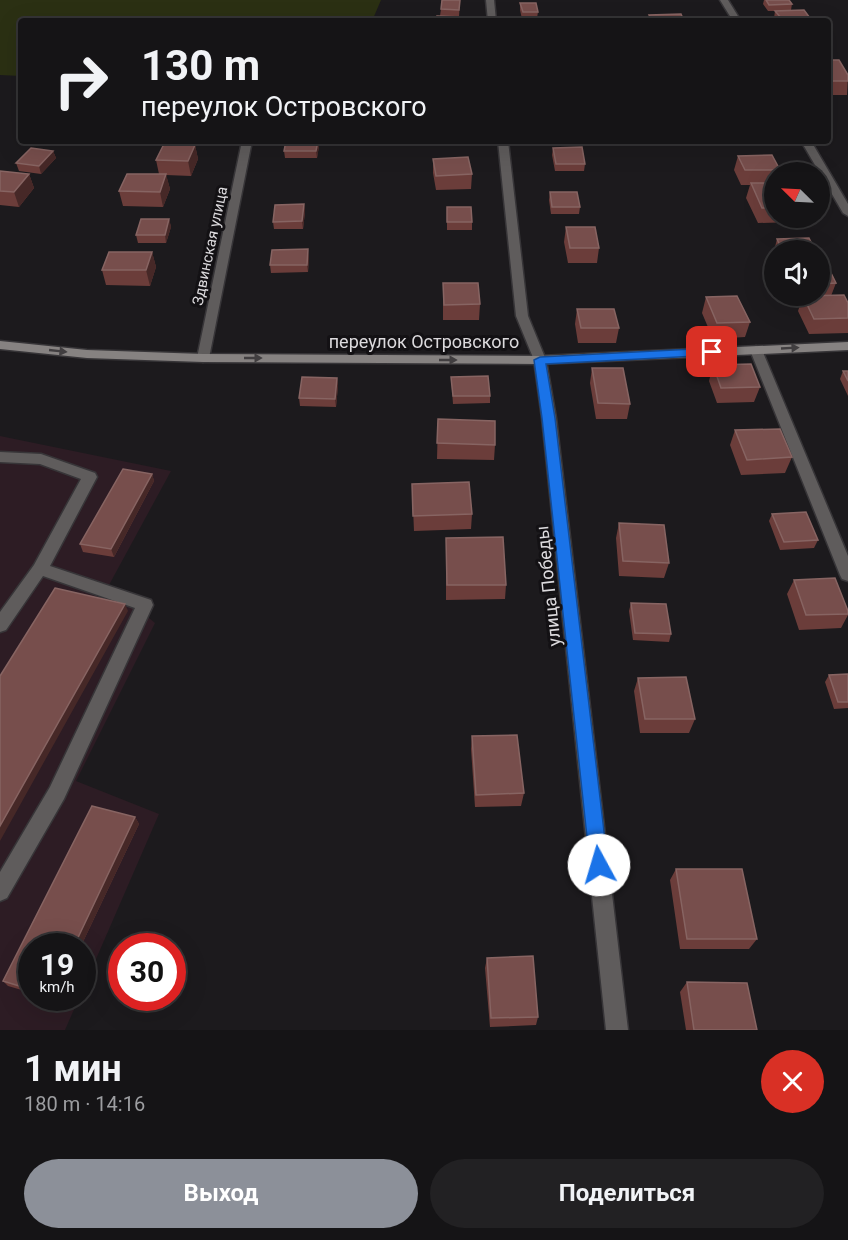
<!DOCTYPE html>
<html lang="ru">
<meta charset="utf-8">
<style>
:root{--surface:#151416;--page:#222123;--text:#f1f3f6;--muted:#9d9ea1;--line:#343335;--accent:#8c9099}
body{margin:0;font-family:Roboto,sans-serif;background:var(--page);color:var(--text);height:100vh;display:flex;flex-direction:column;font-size:22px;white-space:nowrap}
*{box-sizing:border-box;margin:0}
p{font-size:20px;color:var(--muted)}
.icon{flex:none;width:33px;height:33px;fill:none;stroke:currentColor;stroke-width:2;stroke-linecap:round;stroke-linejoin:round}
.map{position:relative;height:1030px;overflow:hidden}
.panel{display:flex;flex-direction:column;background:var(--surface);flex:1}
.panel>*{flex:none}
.banner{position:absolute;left:18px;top:18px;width:813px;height:126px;border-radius:6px;box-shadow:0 6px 24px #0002,0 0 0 2px var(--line);background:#151416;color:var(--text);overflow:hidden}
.needle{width:39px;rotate:294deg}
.controls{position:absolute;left:764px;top:162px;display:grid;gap:12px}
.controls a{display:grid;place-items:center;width:66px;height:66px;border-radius:50%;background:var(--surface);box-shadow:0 6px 24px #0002,0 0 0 2px var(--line);font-size:30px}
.speed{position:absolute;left:18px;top:933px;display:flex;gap:12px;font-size:30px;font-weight:700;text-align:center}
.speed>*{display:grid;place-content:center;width:78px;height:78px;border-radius:50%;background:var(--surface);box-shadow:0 6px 24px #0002,0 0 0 2px var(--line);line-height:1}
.speed small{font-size:15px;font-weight:400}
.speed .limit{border:9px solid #d22;background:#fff;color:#111}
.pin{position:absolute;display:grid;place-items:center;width:51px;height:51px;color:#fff;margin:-26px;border-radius:12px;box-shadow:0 3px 9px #0006}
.me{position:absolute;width:66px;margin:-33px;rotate:354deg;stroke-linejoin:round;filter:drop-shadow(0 0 4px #0008)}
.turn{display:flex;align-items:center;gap:21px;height:126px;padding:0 24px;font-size:27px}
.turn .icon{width:78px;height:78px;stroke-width:2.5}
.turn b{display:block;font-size:42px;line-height:51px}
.round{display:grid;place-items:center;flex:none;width:63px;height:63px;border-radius:32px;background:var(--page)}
.overview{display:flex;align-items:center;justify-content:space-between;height:102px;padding:0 24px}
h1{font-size:36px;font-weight:700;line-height:45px}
.cta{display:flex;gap:12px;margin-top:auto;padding:12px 24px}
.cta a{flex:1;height:69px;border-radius:36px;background:var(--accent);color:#fff;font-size:24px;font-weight:700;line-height:69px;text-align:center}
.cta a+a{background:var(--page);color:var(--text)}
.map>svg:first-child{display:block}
.industrial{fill:#2d1c24}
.green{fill:#2b3013}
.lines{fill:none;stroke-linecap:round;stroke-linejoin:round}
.lane-casing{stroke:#373538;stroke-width:3}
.street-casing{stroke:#373538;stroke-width:3}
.secondary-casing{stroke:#373538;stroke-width:3}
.lane{fill:#5f5c5c;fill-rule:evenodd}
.street{fill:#5f5c5c;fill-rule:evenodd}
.secondary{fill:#868281;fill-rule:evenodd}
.wall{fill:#6b3d3a}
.shaded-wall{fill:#462827}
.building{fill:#774e4c;stroke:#876462;stroke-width:1.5}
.oneway{fill:#413e40}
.route{fill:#1a73e8;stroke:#114b97;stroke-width:1.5}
.labels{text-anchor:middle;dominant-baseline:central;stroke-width:6;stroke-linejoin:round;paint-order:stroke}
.far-street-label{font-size:15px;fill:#dcdadd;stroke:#131114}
.street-label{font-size:18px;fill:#dcdadd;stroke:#131114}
</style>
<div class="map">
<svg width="848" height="1030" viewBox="0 0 848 1030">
<rect width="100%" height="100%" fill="#1c1a1d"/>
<path class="industrial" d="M0,436L171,471L109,585L155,623L76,781L159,814L83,989L82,946H32V998H79L65,1030H0Z"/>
<path class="green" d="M0,0H381L372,21H21V76L0,75Z"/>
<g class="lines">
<defs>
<path id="lane" d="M0,452L41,454L95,473L97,477L50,566L151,600L153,605L64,799L7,898L0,901V872L50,787L135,608L43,576L6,630L0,632V612L34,565L81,479L40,464L0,462Z"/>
<path id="street" d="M486,0H494L496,21H488Z
M720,0H728L741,21H733Z
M242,141H252L209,358L203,362L197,358Z
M498,141H508L528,316L546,360L556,418L628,1030H606L542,418L534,360L516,316Z
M801,141H811L848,204V216L843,213Z
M756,346L762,350L848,556V581L842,579L840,575L750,350Z"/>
<path id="secondary" d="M0,341L87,350L203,354L540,356L848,342V350L540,364L203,362L87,358L0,349Z"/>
</defs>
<use href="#lane" class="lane-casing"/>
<use href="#street" class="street-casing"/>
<use href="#secondary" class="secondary-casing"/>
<use href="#lane" class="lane"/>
<use href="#street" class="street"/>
<use href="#secondary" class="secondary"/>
</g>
<path class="wall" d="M460,0L459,17L440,16L441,9Z
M764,0H789L792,4L791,10L810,18L809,21H776L774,18L775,11H768L763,4Z
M520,3L538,12L537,18L522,19L520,10Z
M828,57L830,60L848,75L847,95H828Z
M286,141H318L319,146L317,158H285L284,151Z
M445,141H467V144L446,145Z
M730,141H759L758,144L732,145Z
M195,145L198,159L191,176L166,175L170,189L163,207L123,206L119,191L159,174L156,160Z
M553,148L585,164L584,171H555L552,155Z
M53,151L56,158L41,174L19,171L16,163Z
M738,156L780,170L779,172H774V218H796L795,222L758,223L746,198L750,185H741L734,170Z
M433,159L472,174L471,189L436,190L433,173Z
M0,171L29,174L34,188L19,207L0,205Z
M550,192L580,207L579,214H551L549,200Z
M304,204L305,212L303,229H274L273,222Z
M447,207L472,222V230H447Z
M169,219L171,227L166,243H138L136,235Z
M566,227L599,248L597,263H568L564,242Z
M777,239L815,250H776L775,247Z
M152,252L156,267L150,286L106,285L102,270Z
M309,257L308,272L271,273L270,265Z
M819,259L836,283L831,296L848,303V333L809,334L798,311L802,299H791L789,296H819Z
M443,283L480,304L479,320H443Z
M706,297L750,322L745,337L713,339L702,313Z
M577,309L619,328L616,343H578L575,324Z
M713,365L760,387L754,402L717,403L709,381Z
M592,368L630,404L627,419H596L590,383Z
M843,371H848V396L840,379Z
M451,377L490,396V403L453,404Z
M337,378L338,386L336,407L300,406L299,398Z
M438,419L495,445L494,460L437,459Z
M735,430L792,457L785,473L741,475L730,445Z
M152,474L154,481L114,557L83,552L80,544Z
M412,484L472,514L471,529L414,531Z
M772,514L818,540L814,548L780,550L769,521Z
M619,523L669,563L664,578L619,576L616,538Z
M446,538L506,585L505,599L446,600Z
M794,580L848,611V615L841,628L799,630L787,594Z
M631,603L671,634L669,642L633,640L629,611Z
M848,674V708L834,709L825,682L829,675Z
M638,678L695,719L689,733H640L634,691Z
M472,736L524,793L521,806L475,807L471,749Z
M135,817L139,824L81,946H32V993L8,986L3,981Z
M676,869L757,939L749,949H680L670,880Z
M487,958L538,1017L536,1025L490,1027L485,968Z
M687,982L757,1030H686L680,992Z"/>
<path class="shaded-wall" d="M318,141L319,146L317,158L316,151Z
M195,145L198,159L191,176L188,161Z
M53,151L56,158L41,174L39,166Z
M29,174L34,188L19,207L14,192Z
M166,174L170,189L163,207L160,192Z
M304,204L305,212L303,229L302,221Z
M169,219L171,227L166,243L165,235Z
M308,249L309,257L308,272L307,265Z
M152,252L156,267L150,286L146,270Z
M337,378L338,386L336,407L335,399Z
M152,474L154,481L114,557L111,549Z
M125,604L128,611L0,841V826Z
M135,817L139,824L81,946H74Z"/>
<path class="building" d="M442,0H460L459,10L441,9Z
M766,0H789L792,4L769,5Z
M520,3H536L538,12H523Z
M804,10L810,18L782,19L775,11Z
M681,14L684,21H652L649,15Z
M437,16L460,17V21H437Z
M828,60H839L848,75V81H828Z
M286,141H318L316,151H284Z
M164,144L195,145L188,161L156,160Z
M582,147L585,164H556L553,148Z
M31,148L53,151L39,166L16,163Z
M772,155L780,170H745L738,156Z
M468,157L472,174L436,176L433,159Z
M0,171L29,174L14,192L0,191Z
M127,174H166L160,192L119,191Z
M751,183H774V208H762Z
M550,192H577L580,207H552Z
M304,204L302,221L273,222L275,205Z
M447,207H471L472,222H447Z
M141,219H169L165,235H136Z
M566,227H595L599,248H570Z
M809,238L815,250H782L777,239Z
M308,249L307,265H270L272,250Z
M109,252H152L146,270H102Z
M819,259H824L836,283L819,284Z
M443,283H478L480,304L444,305Z
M844,295L848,303V318L814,319L803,296Z
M737,296L750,322L717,323L706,297Z
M577,309H614L619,328H581Z
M751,364L760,387L721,388L713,365Z
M592,368H623L630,404L598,403Z
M843,371H848V381Z
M488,376L490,396H453L451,377Z
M302,377L337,378L335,399L299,398Z
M438,419L495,421V445L437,443Z
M780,429L792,457L747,460L735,430Z
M123,469L152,474L111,549L80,544Z
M469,482L472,514L413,516L412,484Z
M806,512L818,540L784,542L772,514Z
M619,523L664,525L669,563L623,561Z
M503,537L506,585H447L446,538Z
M835,578L848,611V614L806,615L794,580Z
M55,588L125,604L0,826V676Z
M631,603L666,604L671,634L635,633Z
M848,674V702H838L829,675Z
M686,677L695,719H645L638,678Z
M517,735L524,793L476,795L472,736Z
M92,806L135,817L74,946H32V990L3,981Z
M676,869H742L757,939H687Z
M533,956L538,1017L491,1018L487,958Z
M687,982L747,983L757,1030H694Z"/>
<defs><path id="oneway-solid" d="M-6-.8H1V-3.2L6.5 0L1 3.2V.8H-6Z" transform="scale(1.5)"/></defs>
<g class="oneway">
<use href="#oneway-solid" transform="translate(790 348) rotate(-3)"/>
<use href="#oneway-solid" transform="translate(58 351) rotate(6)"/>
<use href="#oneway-solid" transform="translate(253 358)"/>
<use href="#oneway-solid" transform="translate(448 360)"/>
</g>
<path class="route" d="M712,348L718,352L716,355L546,364L555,418L608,865L605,871L599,874L592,871L590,865L542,418L534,360L540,357Z"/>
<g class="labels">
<g class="far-street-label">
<text transform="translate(210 246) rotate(-78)">Здвинская улица</text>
</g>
<g class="street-label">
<text x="424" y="341">переулок Островского</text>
<text transform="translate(548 586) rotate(-96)">улица Победы</text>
</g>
</g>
</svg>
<div class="controls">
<a><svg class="needle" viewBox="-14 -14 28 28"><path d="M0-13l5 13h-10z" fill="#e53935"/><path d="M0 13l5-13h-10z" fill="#9d9ea1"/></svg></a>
<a><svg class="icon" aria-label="sound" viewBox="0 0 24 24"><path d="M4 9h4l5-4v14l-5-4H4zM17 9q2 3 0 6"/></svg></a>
</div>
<div class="speed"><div>19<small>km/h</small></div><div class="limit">30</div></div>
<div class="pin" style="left:712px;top:352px;background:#d93025"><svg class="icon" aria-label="arrive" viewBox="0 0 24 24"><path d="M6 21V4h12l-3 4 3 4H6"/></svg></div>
<svg class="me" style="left:599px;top:865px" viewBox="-20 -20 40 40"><circle r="19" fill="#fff"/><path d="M0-13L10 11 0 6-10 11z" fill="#1a73e8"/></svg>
<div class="banner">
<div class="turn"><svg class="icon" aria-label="right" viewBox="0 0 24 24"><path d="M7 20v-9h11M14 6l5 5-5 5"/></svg><div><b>130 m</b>переулок Островского</div></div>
</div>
</div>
<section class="panel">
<div class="overview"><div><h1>1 мин</h1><p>180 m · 14:16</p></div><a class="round" style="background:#d93025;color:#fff"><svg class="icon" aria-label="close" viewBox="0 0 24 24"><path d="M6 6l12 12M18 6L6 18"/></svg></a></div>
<div class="cta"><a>Выход</a><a>Поделиться</a></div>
</section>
